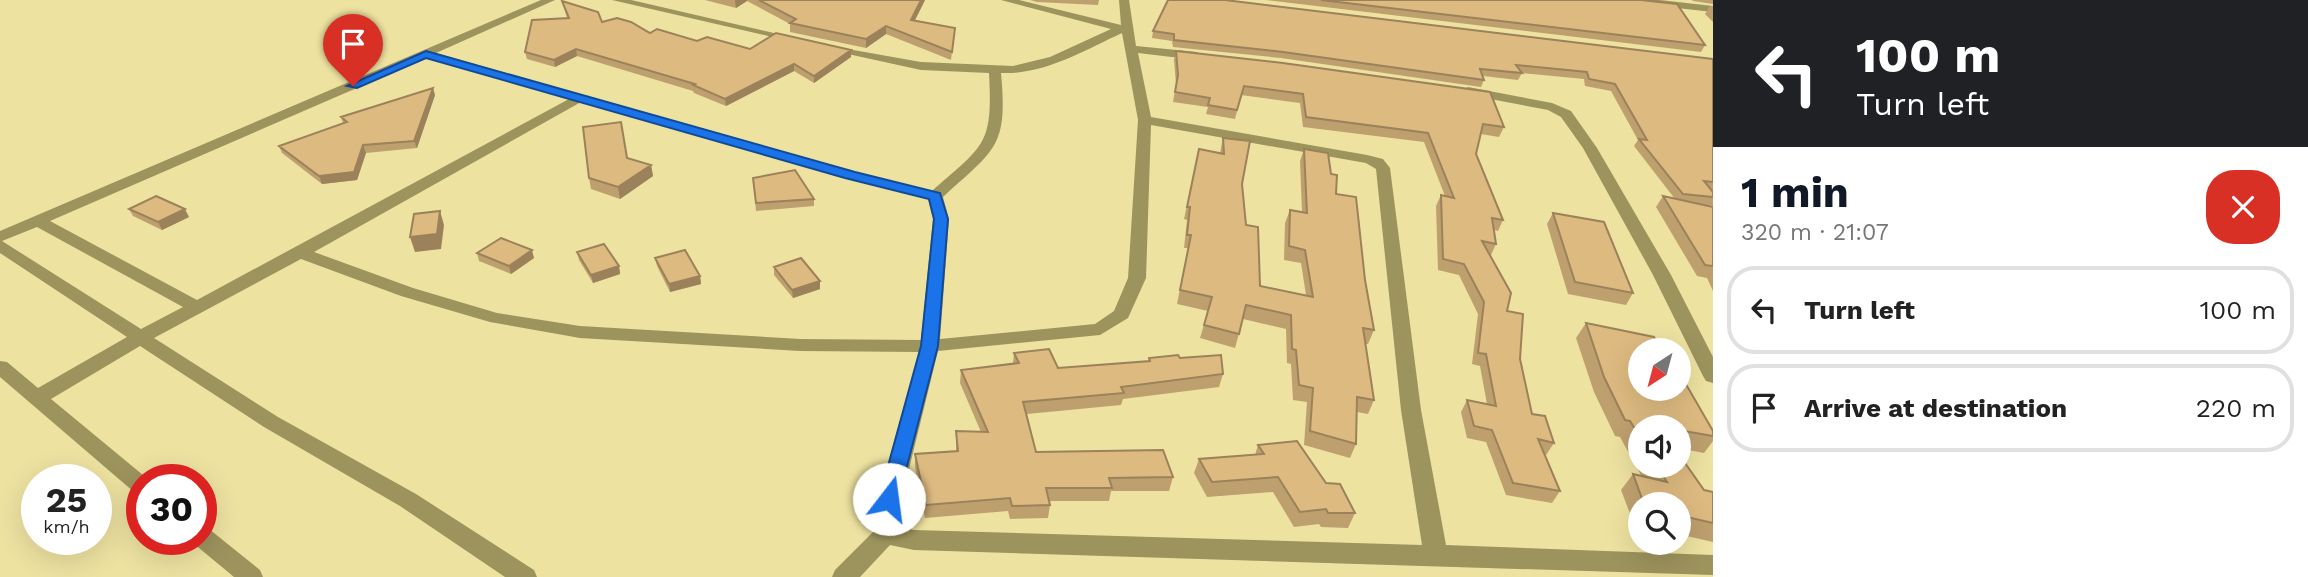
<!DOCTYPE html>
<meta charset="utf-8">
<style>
:root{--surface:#fff;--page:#f2f2f2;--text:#222;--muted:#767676;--line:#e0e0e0;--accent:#111827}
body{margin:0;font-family:"Work Sans",sans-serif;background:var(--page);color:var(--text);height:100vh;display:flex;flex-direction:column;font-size:26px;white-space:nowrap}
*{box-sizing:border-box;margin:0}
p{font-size:23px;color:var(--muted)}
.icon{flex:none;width:38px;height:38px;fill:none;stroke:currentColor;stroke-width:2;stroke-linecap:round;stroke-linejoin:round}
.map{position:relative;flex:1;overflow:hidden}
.sheet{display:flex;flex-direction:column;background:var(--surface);width:595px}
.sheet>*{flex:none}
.banner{background:#202124;color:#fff;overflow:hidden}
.needle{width:46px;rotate:216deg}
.fabs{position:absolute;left:1628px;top:338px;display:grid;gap:14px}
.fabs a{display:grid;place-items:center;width:63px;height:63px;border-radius:50%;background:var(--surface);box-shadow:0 7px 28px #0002;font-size:35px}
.speed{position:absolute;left:21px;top:464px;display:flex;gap:14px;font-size:35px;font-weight:700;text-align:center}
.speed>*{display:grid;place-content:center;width:91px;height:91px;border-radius:50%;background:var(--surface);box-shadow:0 7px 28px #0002;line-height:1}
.speed small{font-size:18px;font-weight:400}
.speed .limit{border:10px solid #d22;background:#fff;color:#111}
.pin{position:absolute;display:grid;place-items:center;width:60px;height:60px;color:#fff;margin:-72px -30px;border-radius:50% 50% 50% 0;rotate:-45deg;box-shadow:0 0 7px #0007}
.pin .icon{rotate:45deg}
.me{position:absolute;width:77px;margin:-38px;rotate:15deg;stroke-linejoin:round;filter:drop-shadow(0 0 5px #0008)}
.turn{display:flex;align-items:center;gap:24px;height:147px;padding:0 28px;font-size:32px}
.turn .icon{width:91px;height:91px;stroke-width:2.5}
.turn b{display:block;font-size:49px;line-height:60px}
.round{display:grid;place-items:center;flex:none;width:74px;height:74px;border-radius:28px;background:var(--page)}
.head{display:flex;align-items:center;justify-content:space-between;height:119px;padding:0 28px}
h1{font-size:42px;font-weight:700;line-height:52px;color:var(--accent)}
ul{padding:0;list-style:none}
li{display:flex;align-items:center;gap:21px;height:88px;margin:0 14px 10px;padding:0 14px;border:4px solid var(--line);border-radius:28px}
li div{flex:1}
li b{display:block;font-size:26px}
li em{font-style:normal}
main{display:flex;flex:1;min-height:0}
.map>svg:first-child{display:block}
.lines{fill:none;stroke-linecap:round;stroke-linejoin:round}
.minor{fill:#9d935d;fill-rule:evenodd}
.wall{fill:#bea06e}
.shaded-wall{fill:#9b825a}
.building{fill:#ddba80;stroke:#9b825a;stroke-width:2}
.route{fill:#1a73e8;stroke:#114b97;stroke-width:2}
</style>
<main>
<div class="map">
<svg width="1713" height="577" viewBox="0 0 1713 577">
<rect width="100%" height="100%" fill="#ede2a0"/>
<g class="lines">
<path class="minor" d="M541,0H555L436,53L855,172L932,191C984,145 993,146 989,73L921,70L825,49V45L921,62L1013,66L1050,57L1111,29L1001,0H1019L1121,25L1119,0H1129L1136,46L1197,52L1203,56L1197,60L1138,53L1151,117L1367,155L1383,159L1390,168L1421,410L1446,545L1713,555V575L914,550L890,545L860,577H832L835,570L874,531L871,525L919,352L800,351L580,338L490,322L401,296L301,259L154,338L278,417L416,494L534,570L537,577H505L400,506L264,427L140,346L51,399L149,480H142V495L134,492L0,377V361L7,362L38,388L127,337L0,253V231ZM1122,33L1138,120L1128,278L1114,311L1095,324L940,339L949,219L943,197C995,149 1008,148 1001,73C1044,75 1085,50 1122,33ZM426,58L569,99L197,300L50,221ZM581,102L845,178L928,199L933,219L921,340L800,339L580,326L497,313L413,288L314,252ZM1151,125L1366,163L1376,169L1401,410L1422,545L914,530L895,526L938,351L1100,335L1128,318L1146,278ZM37,227L183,307L141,329L2,241Z
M612,0H631L800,39L794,42Z
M1626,0H1660L1713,6V12L1631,3Z
M1468,87L1552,103L1571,111L1597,148L1671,275L1713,357V383L1706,381L1703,376L1653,275L1583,148L1561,117L1548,110L1464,94L1462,91Z
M201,527L209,529L260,570L263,577H234L193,543L191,539H201Z"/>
</g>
<path class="wall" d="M705,0H925L915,20L955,28L951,60L886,34L866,48L790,32V24L747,1L736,8Z
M1030,0H1099L1098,5L1037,2Z
M1266,0H1641L1705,45L1701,52Z
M1692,0H1713V4L1693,1Z
M562,1L602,22L650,33L697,41L750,49L851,50V57L814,83L794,71L726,106L694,93L693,91L577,56L555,67L527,59L525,52L567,18Z
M1710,6H1713V22L1705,14Z
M1153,31L1713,59V206L1706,205L1713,207V291L1707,278L1697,276L1656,207L1663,196L1675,199L1634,146L1638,140L1611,91L1585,86L1584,79L1522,73L1518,80L1483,76L1484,80L1481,87L1281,58L1173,47L1172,41L1152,38Z
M1176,51L1504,127L1499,137L1481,134L1476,154L1503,220L1498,231L1494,230L1496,244L1491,255L1489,254L1507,311L1532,414L1554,443L1546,455L1544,454L1560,491L1552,503L1506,495L1486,442L1467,438L1461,412L1467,400L1487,404L1480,366L1472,364L1478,314L1459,275L1438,270L1436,206L1441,195L1445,196L1424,142L1303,127L1300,103L1241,95L1235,119L1206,114L1208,107L1173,102L1176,84L1174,60Z
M435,95L417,148L366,153L357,180L322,184L282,153L279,146L343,123L341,117Z
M1223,138L1242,184L1246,225L1260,286L1306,295L1301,263L1284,260L1285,223L1290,210L1302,212L1300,161L1304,149L1331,174L1336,194L1365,280L1374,330L1368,344H1365L1374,400L1368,414L1357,412L1356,444L1350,458L1304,445L1307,402L1293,400L1291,364L1287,363L1286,329L1243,319L1235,348L1200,338L1208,311L1177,304L1188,248H1184L1187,220L1184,219L1199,149L1220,153Z
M627,158L651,165L653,176L620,199L591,189L589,178Z
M753,178L814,199V206L756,211Z
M129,209L189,217L162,230L133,216Z
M1553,213L1633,293L1626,305L1568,294L1547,224Z
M577,252L619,266L620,274L593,283L579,260Z
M477,253L534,258L511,274L479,261Z
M655,258L700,276L701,284L670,292L657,266Z
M774,267L820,281V289L793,298L774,275Z
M1586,323L1640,350L1713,431V441L1704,453L1678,448V427H1640V466H1678L1704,490L1713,492V542L1678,534V504H1640V525L1634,524L1621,490L1633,474L1642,477L1620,437L1615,436L1594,392L1576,338Z
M1014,353L1058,368L1148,361L1149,358H1180L1223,374L1219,387L1123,399L1121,405L1027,414L1036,452L1173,477L1169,491H1111L1109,501H1049L1050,505L1048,518L1010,519L1008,511L925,518L915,467V454L956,451V431L981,432L960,383L961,370L1013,363Z
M1258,445L1326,483L1355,513L1348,528L1321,527L1319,524L1294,527L1273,492L1207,497L1194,473L1199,459L1255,455Z"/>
<path class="shaded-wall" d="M735,0H747V1L736,8Z
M921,0H925L911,28V20Z
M886,26V34L866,48V39Z
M576,49L577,56L555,67L554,60Z
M851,50V57L814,83V76Z
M794,64V71L726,106L725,99Z
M433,88L435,95L417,148L414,141Z
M363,145L366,153L357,180L322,184L319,176Z
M651,165L653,176L620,199L618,187Z
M185,209L189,217L162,230L158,222Z
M440,211L444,225L441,249L415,252L410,237Z
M532,250L534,258L511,274L509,266Z
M619,266L620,274L593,283L591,275Z
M700,276L701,284L670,292L669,284Z
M820,281V289L793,298L792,290Z"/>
<path class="building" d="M759,0H921L911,20L955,28L952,52L886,26L866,39L790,23L796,19Z
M1168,0H1225L1713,59V182L1704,181L1713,192V197L1683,194L1639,139L1647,140L1615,84L1589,79L1587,72L1516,65L1522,73L1480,69L1484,80L1283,52L1174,40V34L1153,31Z
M1321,0H1641L1677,4L1705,45Z
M562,1L598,12L602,22L617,18L631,22L650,33L657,29L697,41L707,37L750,49L776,33L851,50L814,76L794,64L725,99L693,85L695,84L576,49L554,60L525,52L532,20L569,18Z
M1176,51L1283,63L1490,92L1504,127L1483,124L1476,154L1503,220L1492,218L1496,244L1482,241L1511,293L1507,311L1523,314L1520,359L1532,414L1545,416L1554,443L1538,439L1560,491L1513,483L1492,430L1474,426L1467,400L1496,406L1486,354L1478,353L1484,302L1464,264L1443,259L1441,195L1454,198L1428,133L1306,117L1303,94L1244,86L1237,110L1208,105L1210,98L1175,92L1178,75Z
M433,88L414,141L363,145L354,172L319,176L279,146L347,122L341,117Z
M621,122L627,158L651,165L618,187L589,178L583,127Z
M1223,138L1250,141L1242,184L1246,225L1258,227L1260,286L1313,297L1305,250L1289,246L1290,210L1307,213L1304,149L1328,153L1331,174L1337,175L1336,194L1356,197L1365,280L1374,330L1363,328L1374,400L1357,397L1356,444L1310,431L1313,388L1299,385L1296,350L1292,349L1291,315L1246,305L1239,334L1204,325L1212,297L1180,290L1191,235H1187L1190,207H1187L1199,149L1224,154Z
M795,170L814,199L756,203L753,178Z
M156,196L185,209L158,222L129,209Z
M1663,196L1713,207V266L1705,265Z
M440,211L437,234L410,237L414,214Z
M1553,213L1604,222L1633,293L1575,282Z
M501,238L532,250L509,266L477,253Z
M604,244L619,266L591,275L577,252Z
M685,250L700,276L669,284L655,258Z
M801,258L820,281L792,290L774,267Z
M1586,323L1654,337L1661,350H1640V388H1678V373L1687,386L1713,431V436L1678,430V427H1640V437L1630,421L1625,420L1604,377Z
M1049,349L1058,368L1150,361L1149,358L1178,355L1180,358L1221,355L1223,374L1121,387L1124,393L1023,402L1036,452L1163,450L1173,477L1109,478L1112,488H1046L1050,505L1012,506L1010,498L926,505L915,454L958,451L956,431L988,432L961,370L1019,363L1014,353Z
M1297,441L1326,483L1340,484L1355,513H1328L1326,509L1300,512L1278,477L1212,482L1199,459L1264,454L1258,445Z
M1678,453L1704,490L1713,492V523L1678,515V504H1644L1633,474L1667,482L1657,466H1678Z"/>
<path class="route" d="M426,51L855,172L940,193L948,219L938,346L897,505L889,507L882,505L879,499L921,346L934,219L929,199L845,178L426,58L357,88L347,86Z"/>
</svg>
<div class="fabs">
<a><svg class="needle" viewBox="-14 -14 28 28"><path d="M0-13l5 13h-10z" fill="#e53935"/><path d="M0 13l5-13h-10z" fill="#767676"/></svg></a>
<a><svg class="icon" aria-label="sound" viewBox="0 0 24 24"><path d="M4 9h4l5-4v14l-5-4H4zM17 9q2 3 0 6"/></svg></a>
<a><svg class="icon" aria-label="search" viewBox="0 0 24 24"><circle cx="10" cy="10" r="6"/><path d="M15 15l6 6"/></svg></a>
</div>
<div class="speed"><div>25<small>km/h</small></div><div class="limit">30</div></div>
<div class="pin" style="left:353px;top:86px;background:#d93025"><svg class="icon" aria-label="arrive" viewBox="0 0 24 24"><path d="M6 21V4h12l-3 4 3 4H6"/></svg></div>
<svg class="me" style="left:889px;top:499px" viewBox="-20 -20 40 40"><circle r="19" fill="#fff"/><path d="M0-13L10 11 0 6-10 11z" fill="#1a73e8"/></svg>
</div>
<section class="sheet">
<div class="banner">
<div class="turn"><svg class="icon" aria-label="left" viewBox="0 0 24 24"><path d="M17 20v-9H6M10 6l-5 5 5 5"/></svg><div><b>100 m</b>Turn left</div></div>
</div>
<div class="head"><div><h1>1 min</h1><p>320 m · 21:07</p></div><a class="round" style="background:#d93025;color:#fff"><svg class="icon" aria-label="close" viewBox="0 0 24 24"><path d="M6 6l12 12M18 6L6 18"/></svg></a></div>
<ul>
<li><svg class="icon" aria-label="left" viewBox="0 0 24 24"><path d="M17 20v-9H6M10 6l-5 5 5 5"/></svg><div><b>Turn left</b></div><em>100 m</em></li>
<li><svg class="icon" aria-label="arrive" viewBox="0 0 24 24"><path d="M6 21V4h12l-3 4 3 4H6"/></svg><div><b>Arrive at destination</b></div><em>220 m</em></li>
</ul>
</section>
</main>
